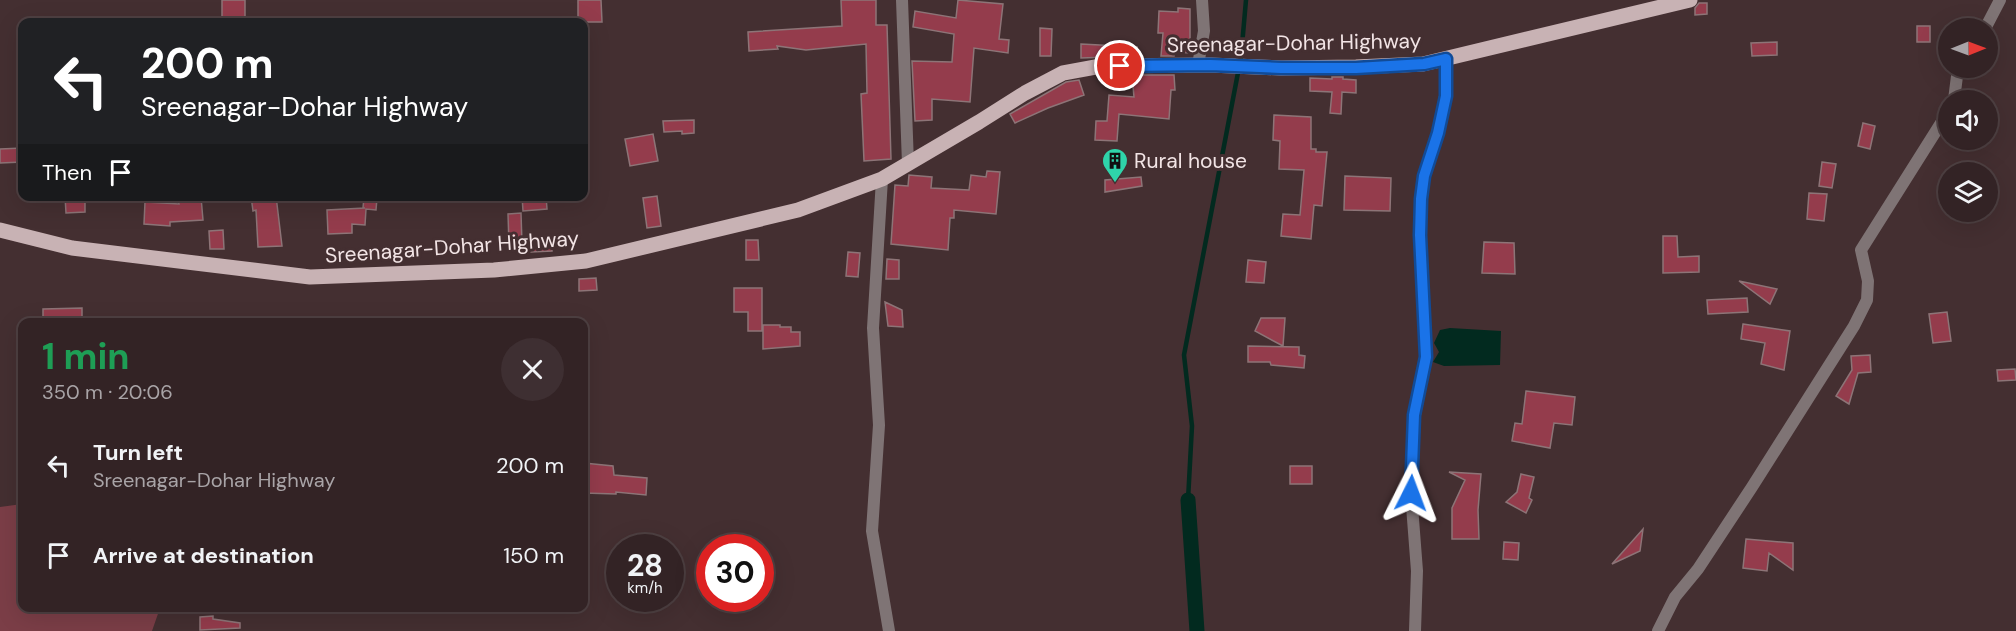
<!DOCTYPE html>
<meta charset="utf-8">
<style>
:root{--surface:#332325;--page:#3e2f32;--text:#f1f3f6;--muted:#a9a4a7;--line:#4e4042}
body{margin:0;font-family:"DM Sans",sans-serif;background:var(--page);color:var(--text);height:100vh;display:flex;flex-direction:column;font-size:22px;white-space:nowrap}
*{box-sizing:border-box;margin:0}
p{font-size:20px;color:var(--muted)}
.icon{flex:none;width:33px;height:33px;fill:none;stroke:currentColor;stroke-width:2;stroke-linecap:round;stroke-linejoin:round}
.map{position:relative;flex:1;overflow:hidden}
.details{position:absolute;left:18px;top:318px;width:570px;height:294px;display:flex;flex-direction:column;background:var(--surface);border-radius:12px;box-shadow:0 6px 24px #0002,0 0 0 2px var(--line)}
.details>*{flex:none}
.guide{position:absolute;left:18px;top:18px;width:570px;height:183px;border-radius:12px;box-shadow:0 6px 24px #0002,0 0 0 2px var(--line);background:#202124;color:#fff;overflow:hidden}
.needle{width:39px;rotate:89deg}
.tools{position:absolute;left:1938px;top:18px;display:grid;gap:12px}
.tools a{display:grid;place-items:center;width:60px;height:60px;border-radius:50%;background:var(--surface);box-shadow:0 6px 24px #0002,0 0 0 2px var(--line);font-size:30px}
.speed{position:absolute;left:606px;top:534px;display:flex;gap:12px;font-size:30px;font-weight:700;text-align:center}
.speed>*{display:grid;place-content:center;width:78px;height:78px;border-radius:50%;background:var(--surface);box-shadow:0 6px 24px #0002,0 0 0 2px var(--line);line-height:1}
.speed small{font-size:15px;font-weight:400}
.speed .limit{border:9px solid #d22;background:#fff;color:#111}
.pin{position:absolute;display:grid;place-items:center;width:51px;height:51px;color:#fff;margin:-26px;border:3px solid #fff;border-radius:50%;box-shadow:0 2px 6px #0007}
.me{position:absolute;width:66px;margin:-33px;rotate:3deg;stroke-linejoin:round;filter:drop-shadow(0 0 4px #0008)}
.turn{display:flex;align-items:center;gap:21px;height:126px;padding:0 24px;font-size:27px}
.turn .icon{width:78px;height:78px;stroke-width:2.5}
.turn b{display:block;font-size:42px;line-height:51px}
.then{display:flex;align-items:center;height:57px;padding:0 24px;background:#0003;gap:12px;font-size:22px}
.round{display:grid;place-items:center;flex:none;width:63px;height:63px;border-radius:32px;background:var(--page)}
.head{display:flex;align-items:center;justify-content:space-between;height:102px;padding:0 24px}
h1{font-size:36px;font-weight:700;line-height:45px;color:#1e9e55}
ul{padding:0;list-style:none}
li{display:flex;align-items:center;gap:18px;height:90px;padding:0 24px}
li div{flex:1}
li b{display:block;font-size:22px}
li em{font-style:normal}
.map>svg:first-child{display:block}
.green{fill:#7b3e47}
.water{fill:#022a1f}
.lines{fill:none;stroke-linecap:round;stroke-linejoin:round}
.stream{stroke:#022a1f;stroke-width:4.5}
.canal{stroke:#022a1f;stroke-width:15}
.building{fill:#943c4c;stroke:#8d7477;stroke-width:1.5}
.minor{stroke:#7f7475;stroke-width:12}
.primary{stroke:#c8b2b4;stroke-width:15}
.route-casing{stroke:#114b97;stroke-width:15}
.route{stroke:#1a73e8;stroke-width:10}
.labels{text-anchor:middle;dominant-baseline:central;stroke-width:6;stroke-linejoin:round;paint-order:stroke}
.street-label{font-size:21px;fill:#f2e4e5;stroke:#442f31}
.poi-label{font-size:21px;fill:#f2e4e5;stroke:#442f31;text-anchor:start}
</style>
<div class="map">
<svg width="2016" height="631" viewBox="0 0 2016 631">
<rect width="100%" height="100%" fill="#442f31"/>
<path class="green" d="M22,504V608H160L152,631H0V507Z"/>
<path class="water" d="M1450,328L1501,331L1500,365L1444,366L1433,362L1439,352L1434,343L1440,330Z"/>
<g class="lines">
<path class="stream" d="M1188,500L1192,426L1184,355L1241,57L1246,0"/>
<path class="canal" d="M1188,500L1197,631"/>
</g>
<path class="building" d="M222,0H245V22H222Z
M578,0H601L602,22H578Z
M841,0H876V25H887L891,159L864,161L861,94L867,93L866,44L806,50L777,46L778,49L749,51L748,32L842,26Z
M958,0L1003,4L999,39L1009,40L1008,53L974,48L970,102L932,99V120L915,121L912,61L952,62L954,34L913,27L915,11L956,18Z
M1699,3H1707V14L1695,15V8Z
M1178,8L1190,9V53L1174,52V56H1161L1163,33H1158L1159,11L1178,12Z
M1917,26H1930V42H1917Z
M1040,28L1052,29L1051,56H1040Z
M1777,42V55L1752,56L1751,43Z
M1081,44L1137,47V56L1081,58Z
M1132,75H1174L1175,90H1171L1169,119L1119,114L1117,141L1095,140L1096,121H1107L1109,95L1134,97Z
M1332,77H1343V79L1356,80V93L1342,92L1341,114L1330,113L1332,92L1310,91V78L1332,79Z
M1079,80L1084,95L1048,108L1015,123L1010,114L1066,82Z
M1274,115L1311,117V149H1316V152H1327L1322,206L1314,205L1311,239L1281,236L1283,214L1300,215L1304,170L1279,169L1280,141L1273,140Z
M694,120V133L682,134V131L664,132L663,121Z
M1863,123L1875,126L1870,149L1858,146Z
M653,134L658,161L630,166L625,139Z
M22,148V162L0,163V149Z
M1822,162L1836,164L1832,188L1819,186Z
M987,171L1000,172L996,214L954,210V218H950L948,250L891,244L895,185L908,186L909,175L932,177L931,188L969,190L971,175L986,177Z
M1345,176L1391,178L1390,211L1344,210Z
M1141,177L1142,186L1105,192V180Z
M1809,193L1827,194L1824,221L1807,219Z
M65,196H85V212L66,213Z
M251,196H276L282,246L258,247L256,210L253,211Z
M522,196H546L547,209L523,211Z
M657,196L661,226L647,228L643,198Z
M201,197L203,220L170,222V226L144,224L145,202L179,204L178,199Z
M364,197L377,198L376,210L366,209L365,225L352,224V233L328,234L327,210L365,208H363Z
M521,213L522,244L509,245L508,214Z
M223,230L224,249H210L209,231Z
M1663,236H1677L1678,257L1699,256V272L1663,273Z
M551,237L552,251L531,252L530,239Z
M746,240H758L759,260H746Z
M1484,242L1514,243L1515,274L1482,273Z
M848,252L860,253L858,277L846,276Z
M887,259L899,260V279H886Z
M1248,260L1266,262L1264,283L1246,282Z
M596,278L597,290L579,291V279Z
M1739,281L1777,289L1770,304Z
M734,288H762V331H748V312H734Z
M1747,298L1748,312L1708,314L1707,300Z
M885,302L902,310L903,327L888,326Z
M82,308V322H43V309Z
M1947,312L1951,341L1933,343L1929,314Z
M1261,318H1285L1283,346L1255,331Z
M1743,324L1790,331L1784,370L1761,364L1765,343L1741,339Z
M763,325H780V327H791V332H800V346L763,349Z
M1248,346L1299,347V355L1305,356L1304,368L1271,365L1270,362H1248Z
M1870,355L1871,372L1858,373L1849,404L1836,396L1852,370L1851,356Z
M2015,369L2016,380L1998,381L1997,370Z
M1526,391L1575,397L1572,425L1554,423L1550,448L1512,441L1515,423L1522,424Z
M584,463L613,466L614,475L647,478L646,495L616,492V494L584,493Z
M1290,466H1312V484H1290Z
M1449,472L1481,474L1478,510L1479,539H1452V508L1465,480Z
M1521,474L1534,477L1529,498L1532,500L1526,513L1506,502L1517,492Z
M1643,529L1640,551L1612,564Z
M1746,539L1793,543V570L1769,553L1767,571L1743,568Z
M1504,542L1519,543L1518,560L1503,559Z
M213,616V619L240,623V628L200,630V617Z"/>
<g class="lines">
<path class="minor" d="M902,0L908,164
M1980,28L1987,25L2000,0
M1198,65L1204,31L1202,0
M1954,100L1958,68
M882,179L873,328L879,425L872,531L889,631
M1415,631L1417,571L1411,493L1415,415L1426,357L1420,235L1421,199L1424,176L1438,133L1445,96L1446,59
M1658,631L1675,597L1698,569L1752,487L1854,326L1867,300L1868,281L1861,250L1948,112"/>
<path class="primary" d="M0,230L72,248L310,277L494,270L586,261L798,210L882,179L979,122L1025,93L1063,73L1101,66L1210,65L1281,68L1356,67L1423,64L1690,0"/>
</g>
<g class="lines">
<defs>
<path id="route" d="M1120,66L1210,65L1281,68H1356L1424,64L1446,59V96L1438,133L1424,176L1421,199L1420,235L1426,357L1414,415L1411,493"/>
</defs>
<use href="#route" class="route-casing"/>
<use href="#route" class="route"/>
</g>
<defs>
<symbol id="building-pin" viewBox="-11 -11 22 30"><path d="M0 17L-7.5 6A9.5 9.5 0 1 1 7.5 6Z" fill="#2fd4aa" stroke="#442f31"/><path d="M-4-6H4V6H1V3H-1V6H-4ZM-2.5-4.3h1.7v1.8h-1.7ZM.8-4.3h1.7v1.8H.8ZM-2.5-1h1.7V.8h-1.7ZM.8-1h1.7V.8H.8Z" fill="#111"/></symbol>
</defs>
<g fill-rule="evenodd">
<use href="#building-pin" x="1100" y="146" width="30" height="40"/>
</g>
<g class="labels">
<g class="street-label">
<text transform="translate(1294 43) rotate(-1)">Sreenagar-Dohar Highway</text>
<text transform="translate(452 247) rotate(-4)">Sreenagar-Dohar Highway</text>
</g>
<g class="poi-label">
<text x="1134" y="161">Rural house</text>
</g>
</g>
</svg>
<div class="tools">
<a><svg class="needle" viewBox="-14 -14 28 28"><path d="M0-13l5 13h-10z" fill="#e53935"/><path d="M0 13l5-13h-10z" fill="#a9a4a7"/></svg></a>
<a><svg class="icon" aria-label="sound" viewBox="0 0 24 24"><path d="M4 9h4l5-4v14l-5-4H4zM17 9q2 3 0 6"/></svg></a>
<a><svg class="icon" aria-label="layers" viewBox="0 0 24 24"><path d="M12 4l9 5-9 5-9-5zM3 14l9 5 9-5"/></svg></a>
</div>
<div class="speed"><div>28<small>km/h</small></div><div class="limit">30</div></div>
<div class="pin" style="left:1120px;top:66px;background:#d93025"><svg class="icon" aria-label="arrive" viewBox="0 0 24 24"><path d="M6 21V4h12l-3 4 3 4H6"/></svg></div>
<svg class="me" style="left:1411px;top:493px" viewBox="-20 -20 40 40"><path d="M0-17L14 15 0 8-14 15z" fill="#1a73e8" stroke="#fff" stroke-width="4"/></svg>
<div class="guide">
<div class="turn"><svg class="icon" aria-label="left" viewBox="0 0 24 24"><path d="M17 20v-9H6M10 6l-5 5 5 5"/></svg><div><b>200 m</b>Sreenagar-Dohar Highway</div></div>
<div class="then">Then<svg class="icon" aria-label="arrive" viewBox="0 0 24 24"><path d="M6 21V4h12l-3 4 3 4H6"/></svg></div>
</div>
<section class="details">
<div class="head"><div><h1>1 min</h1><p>350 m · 20:06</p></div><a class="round"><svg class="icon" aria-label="close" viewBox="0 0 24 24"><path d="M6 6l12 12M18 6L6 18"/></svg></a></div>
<ul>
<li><svg class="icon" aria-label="left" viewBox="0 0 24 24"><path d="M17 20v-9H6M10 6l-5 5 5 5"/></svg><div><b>Turn left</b><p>Sreenagar-Dohar Highway</p></div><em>200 m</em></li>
<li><svg class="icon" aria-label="arrive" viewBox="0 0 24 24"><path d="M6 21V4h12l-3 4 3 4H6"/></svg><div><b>Arrive at destination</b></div><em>150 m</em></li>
</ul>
</section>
</div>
